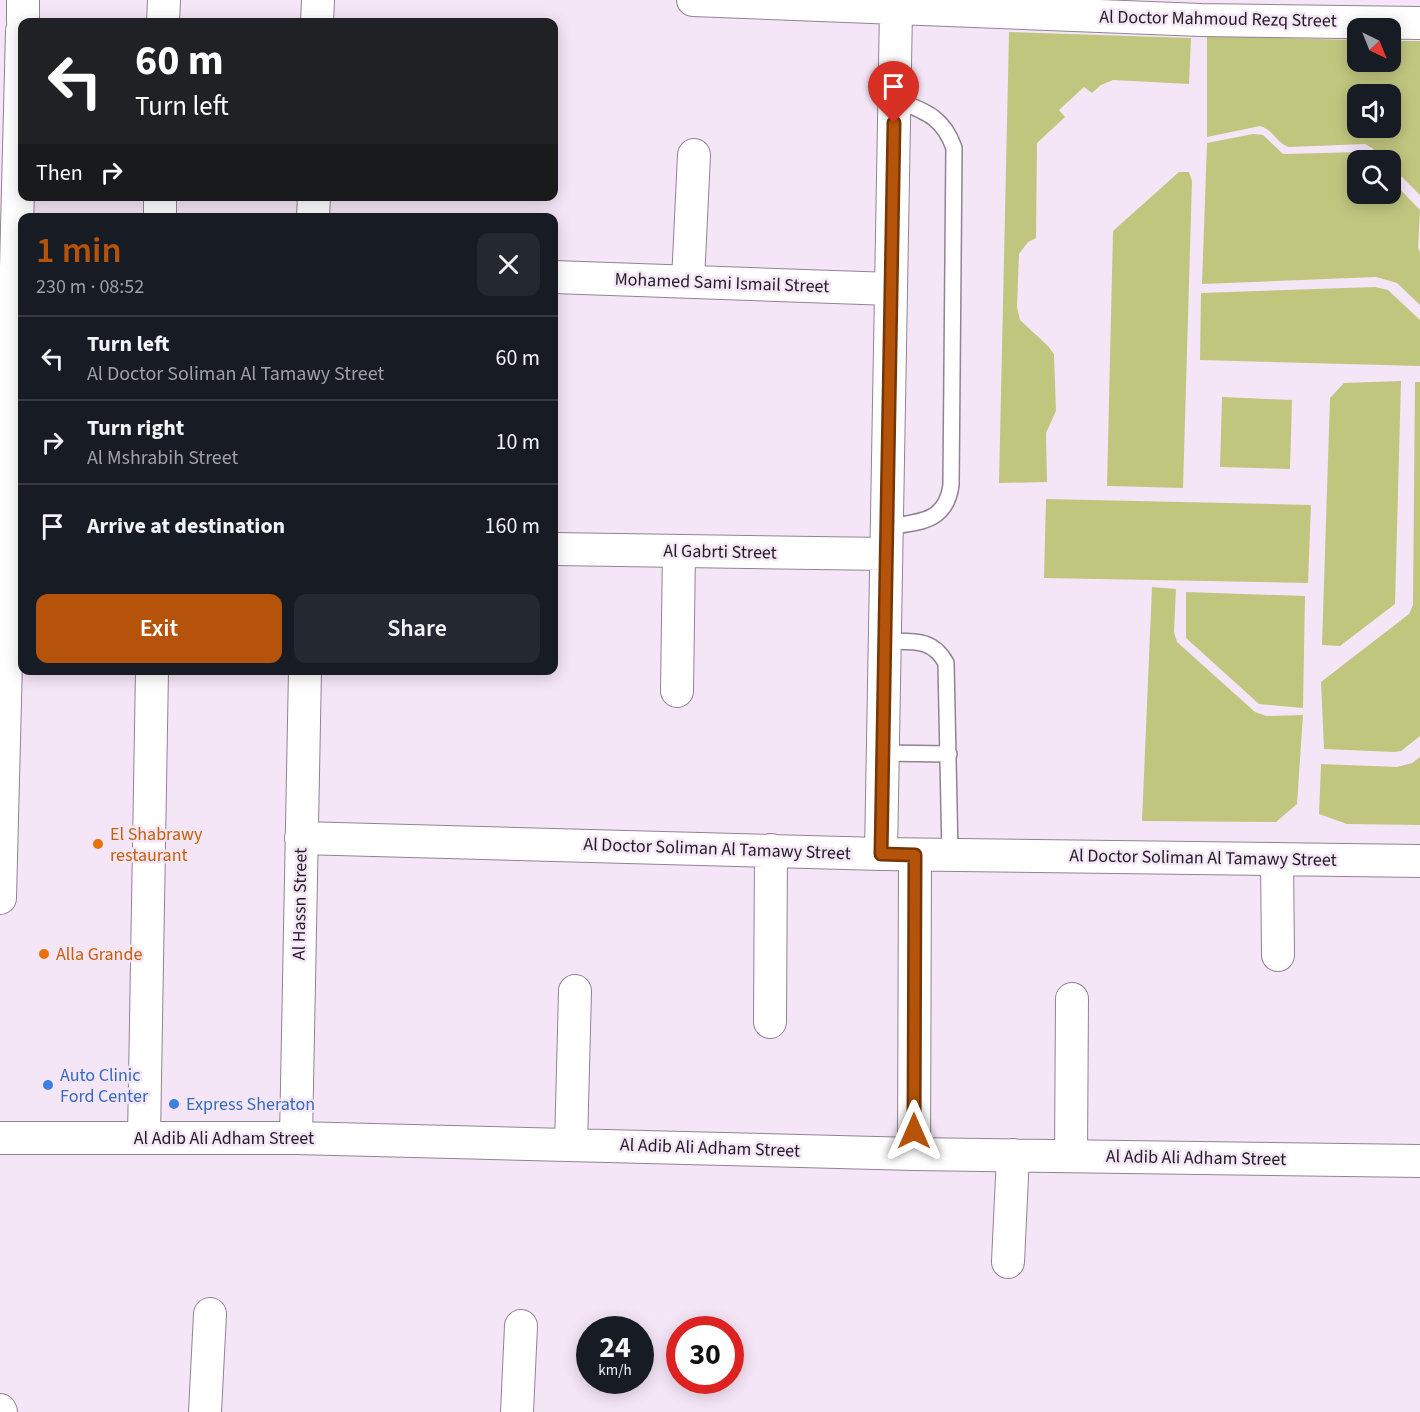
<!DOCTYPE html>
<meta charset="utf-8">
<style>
:root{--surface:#171b24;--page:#242831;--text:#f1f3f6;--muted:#9ea1a6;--line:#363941;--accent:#b45309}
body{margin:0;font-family:"Source Sans 3",sans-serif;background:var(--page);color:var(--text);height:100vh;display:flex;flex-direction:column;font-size:22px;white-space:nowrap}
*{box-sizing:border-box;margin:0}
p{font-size:20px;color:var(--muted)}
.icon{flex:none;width:33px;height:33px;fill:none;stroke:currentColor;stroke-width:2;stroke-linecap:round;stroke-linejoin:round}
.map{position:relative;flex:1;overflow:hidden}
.side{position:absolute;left:18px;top:213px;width:540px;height:462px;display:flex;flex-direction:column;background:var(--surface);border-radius:12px;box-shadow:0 3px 15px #0003}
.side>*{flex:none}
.banner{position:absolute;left:18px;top:18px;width:540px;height:183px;border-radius:12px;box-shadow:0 3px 15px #0003;background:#202124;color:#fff;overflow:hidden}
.needle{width:39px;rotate:137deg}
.fabs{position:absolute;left:1347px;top:18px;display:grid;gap:12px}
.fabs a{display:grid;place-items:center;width:54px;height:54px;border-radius:12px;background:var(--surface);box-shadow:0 3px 15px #0003;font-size:30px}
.speed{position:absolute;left:576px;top:1316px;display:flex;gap:12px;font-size:30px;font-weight:700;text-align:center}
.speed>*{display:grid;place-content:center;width:78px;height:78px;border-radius:50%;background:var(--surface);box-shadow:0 3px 15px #0003;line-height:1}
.speed small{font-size:15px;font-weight:400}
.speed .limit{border:9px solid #d22;background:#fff;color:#111}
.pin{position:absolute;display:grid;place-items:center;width:51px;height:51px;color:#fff;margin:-62px -26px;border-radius:50% 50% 50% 0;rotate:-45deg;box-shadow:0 0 6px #0007}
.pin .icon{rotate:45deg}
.me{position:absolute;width:66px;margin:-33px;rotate:0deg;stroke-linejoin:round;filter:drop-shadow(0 0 4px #0008)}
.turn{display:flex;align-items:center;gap:21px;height:126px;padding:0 18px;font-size:27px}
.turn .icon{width:78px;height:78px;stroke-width:2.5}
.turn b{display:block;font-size:42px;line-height:51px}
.then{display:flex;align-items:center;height:57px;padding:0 18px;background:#0003;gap:12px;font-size:22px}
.round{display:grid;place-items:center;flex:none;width:63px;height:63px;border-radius:12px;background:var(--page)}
.headline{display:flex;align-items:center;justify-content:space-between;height:102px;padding:0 18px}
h1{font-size:36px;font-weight:600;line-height:45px;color:var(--accent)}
.action{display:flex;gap:12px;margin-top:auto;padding:12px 18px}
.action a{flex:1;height:69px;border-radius:12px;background:var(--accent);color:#fff;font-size:24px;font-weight:600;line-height:69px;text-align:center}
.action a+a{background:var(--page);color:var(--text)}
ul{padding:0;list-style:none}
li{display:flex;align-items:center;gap:18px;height:84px;padding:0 18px;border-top:2px solid var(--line)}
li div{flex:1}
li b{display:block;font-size:22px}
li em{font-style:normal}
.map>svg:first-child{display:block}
.green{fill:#c1c67f;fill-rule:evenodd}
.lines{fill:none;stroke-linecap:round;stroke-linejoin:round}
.service-casing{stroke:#918393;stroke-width:18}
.minor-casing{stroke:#918393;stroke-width:34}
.service{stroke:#fff;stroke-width:15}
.minor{stroke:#fff;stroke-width:32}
.route-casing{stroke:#753606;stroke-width:15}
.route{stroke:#b45309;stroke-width:10}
.food-dot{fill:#e8710a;stroke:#f5e6f7;stroke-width:2}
.shop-dot{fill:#3f7fe0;stroke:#f5e6f7;stroke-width:2}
.labels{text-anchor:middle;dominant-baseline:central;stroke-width:5;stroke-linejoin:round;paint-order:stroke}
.street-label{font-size:18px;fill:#221d23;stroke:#f5e6f7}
.food-label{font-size:18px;fill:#c56008;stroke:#f5e6f7;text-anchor:start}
.shop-label{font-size:18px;fill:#366cbe;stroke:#f5e6f7;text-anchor:start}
</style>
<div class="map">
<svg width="1420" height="1412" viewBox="0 0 1420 1412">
<rect width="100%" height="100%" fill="#f5e6f7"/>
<path class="green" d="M1009,32L1191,38L1189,84L1113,80L1101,85L1092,93L1084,87L1059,110L1065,117L1037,143L1036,238L1028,242L1019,254L1017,307L1020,320L1048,346L1054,354L1056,411L1046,433L1047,482L999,483Z
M1207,36L1357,40L1358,62H1390L1391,41H1420V195L1391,166L1390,160H1385L1372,148L1365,144L1289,147C1276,143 1273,129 1260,126L1207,137ZM1390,94V128H1358V94Z
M1253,134L1263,135L1283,154L1362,152L1371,160H1358V194H1390L1391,180L1418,208L1420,210L1418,248L1420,252V305L1397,283L1376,277L1202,284L1207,143Z
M1179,172H1189L1192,181L1183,488L1107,486L1113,231Z
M1375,287L1388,290L1420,320V366L1200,360L1201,293Z
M1401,381L1395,604L1340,646L1322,645L1330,398L1344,383Z
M1415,382H1420V736L1401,751L1394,752L1324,749L1321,682L1409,614L1413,605Z
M1222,397L1292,400L1290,469L1220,467Z
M1046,499L1311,505L1308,583L1044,578Z
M1152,587L1176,589L1174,632L1177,642L1255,712L1266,716L1303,715L1297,804L1276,822L1142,821Z
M1186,592L1305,596L1303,708L1259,704L1186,638Z
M1420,757V825L1347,824L1319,814L1321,764L1397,767L1412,763Z"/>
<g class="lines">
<defs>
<path id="service" d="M887,527C918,522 946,523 951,485L954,148C943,116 924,111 894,99
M885,641C911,642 932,637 946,663L950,855
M883,753L949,754"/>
<path id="minor" d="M693,0L1201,20L1420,23
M23,22V0
M163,22L164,0
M317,22L318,0
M160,218V196
M313,218L314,196
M554,277L891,289
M688,281L694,155
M554,549L886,554
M677,691L679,551
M301,838L881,854L1420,861
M881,854L896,9
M1277,859L1278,955
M0,898L22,31
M770,1022L771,850
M0,1138H296L914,1154L1420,1161
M144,1138L152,670
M296,1138L305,670
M571,1145L575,991
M914,1154L915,855
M1071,1156L1072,999
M1008,1262L1013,1155
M0,1410L1,1412
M205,1412L210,1314
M517,1412L521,1326"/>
</defs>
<use href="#service" class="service-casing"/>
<use href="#minor" class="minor-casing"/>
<use href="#service" class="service"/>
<use href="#minor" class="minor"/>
</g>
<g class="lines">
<defs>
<path id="route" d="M894,123L881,854L915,855L914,1131"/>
</defs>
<use href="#route" class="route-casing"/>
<use href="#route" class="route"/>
</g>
<g class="food-dot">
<circle cx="98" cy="844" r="6"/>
<circle cx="44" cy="954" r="6"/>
</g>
<g class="shop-dot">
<circle cx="48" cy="1085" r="6"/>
<circle cx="174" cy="1104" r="6"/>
</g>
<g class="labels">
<g class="street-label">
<text transform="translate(1218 19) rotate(1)">Al Doctor Mahmoud Rezq Street</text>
<text transform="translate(722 283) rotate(2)">Mohamed Sami Ismail Street</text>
<text transform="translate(720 552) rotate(1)">Al Gabrti Street</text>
<text transform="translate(717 849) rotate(2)">Al Doctor Soliman Al Tamawy Street</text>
<text transform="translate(1203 858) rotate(1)">Al Doctor Soliman Al Tamawy Street</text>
<text transform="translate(300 904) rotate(-89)">Al Hassn Street</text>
<text x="224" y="1138">Al Adib Ali Adham Street</text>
<text transform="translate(710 1148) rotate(2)">Al Adib Ali Adham Street</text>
<text transform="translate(1196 1158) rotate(1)">Al Adib Ali Adham Street</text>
</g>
<g class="food-label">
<text x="110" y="834">El Shabrawy<tspan x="110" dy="21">restaurant</tspan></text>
<text x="56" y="954">Alla Grande</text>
</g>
<g class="shop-label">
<text x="60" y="1075">Auto Clinic<tspan x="60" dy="21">Ford Center</tspan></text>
<text x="186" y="1104">Express Sheraton</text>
</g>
</g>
</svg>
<div class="fabs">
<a><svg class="needle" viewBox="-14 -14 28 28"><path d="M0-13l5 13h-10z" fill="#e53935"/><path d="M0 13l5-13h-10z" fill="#9ea1a6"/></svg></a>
<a><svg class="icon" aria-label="sound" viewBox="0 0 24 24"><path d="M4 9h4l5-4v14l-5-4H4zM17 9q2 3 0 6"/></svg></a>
<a><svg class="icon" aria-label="search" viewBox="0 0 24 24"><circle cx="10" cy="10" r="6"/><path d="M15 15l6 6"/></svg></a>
</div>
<div class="speed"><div>24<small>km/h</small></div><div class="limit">30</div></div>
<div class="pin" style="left:894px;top:123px;background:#d93025"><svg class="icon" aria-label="arrive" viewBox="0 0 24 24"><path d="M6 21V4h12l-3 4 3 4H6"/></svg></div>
<svg class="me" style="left:914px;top:1131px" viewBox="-20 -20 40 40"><path d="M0-17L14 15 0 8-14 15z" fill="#b45309" stroke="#fff" stroke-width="4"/></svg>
<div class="banner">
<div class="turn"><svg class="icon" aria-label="left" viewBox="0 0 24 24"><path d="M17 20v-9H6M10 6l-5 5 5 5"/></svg><div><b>60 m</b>Turn left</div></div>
<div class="then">Then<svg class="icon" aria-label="right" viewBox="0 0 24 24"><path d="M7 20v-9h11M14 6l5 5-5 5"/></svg></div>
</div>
<section class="side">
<div class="headline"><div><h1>1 min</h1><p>230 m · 08:52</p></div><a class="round"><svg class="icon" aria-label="close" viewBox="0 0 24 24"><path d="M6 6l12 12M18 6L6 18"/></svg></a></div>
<ul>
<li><svg class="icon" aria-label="left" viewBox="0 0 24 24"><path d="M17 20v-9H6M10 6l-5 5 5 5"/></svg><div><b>Turn left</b><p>Al Doctor Soliman Al Tamawy Street</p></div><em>60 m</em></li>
<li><svg class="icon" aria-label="right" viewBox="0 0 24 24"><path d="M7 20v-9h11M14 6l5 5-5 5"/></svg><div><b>Turn right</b><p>Al Mshrabih Street</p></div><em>10 m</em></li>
<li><svg class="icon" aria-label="arrive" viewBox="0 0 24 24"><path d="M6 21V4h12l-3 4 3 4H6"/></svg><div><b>Arrive at destination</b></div><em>160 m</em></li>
</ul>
<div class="action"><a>Exit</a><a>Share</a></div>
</section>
</div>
